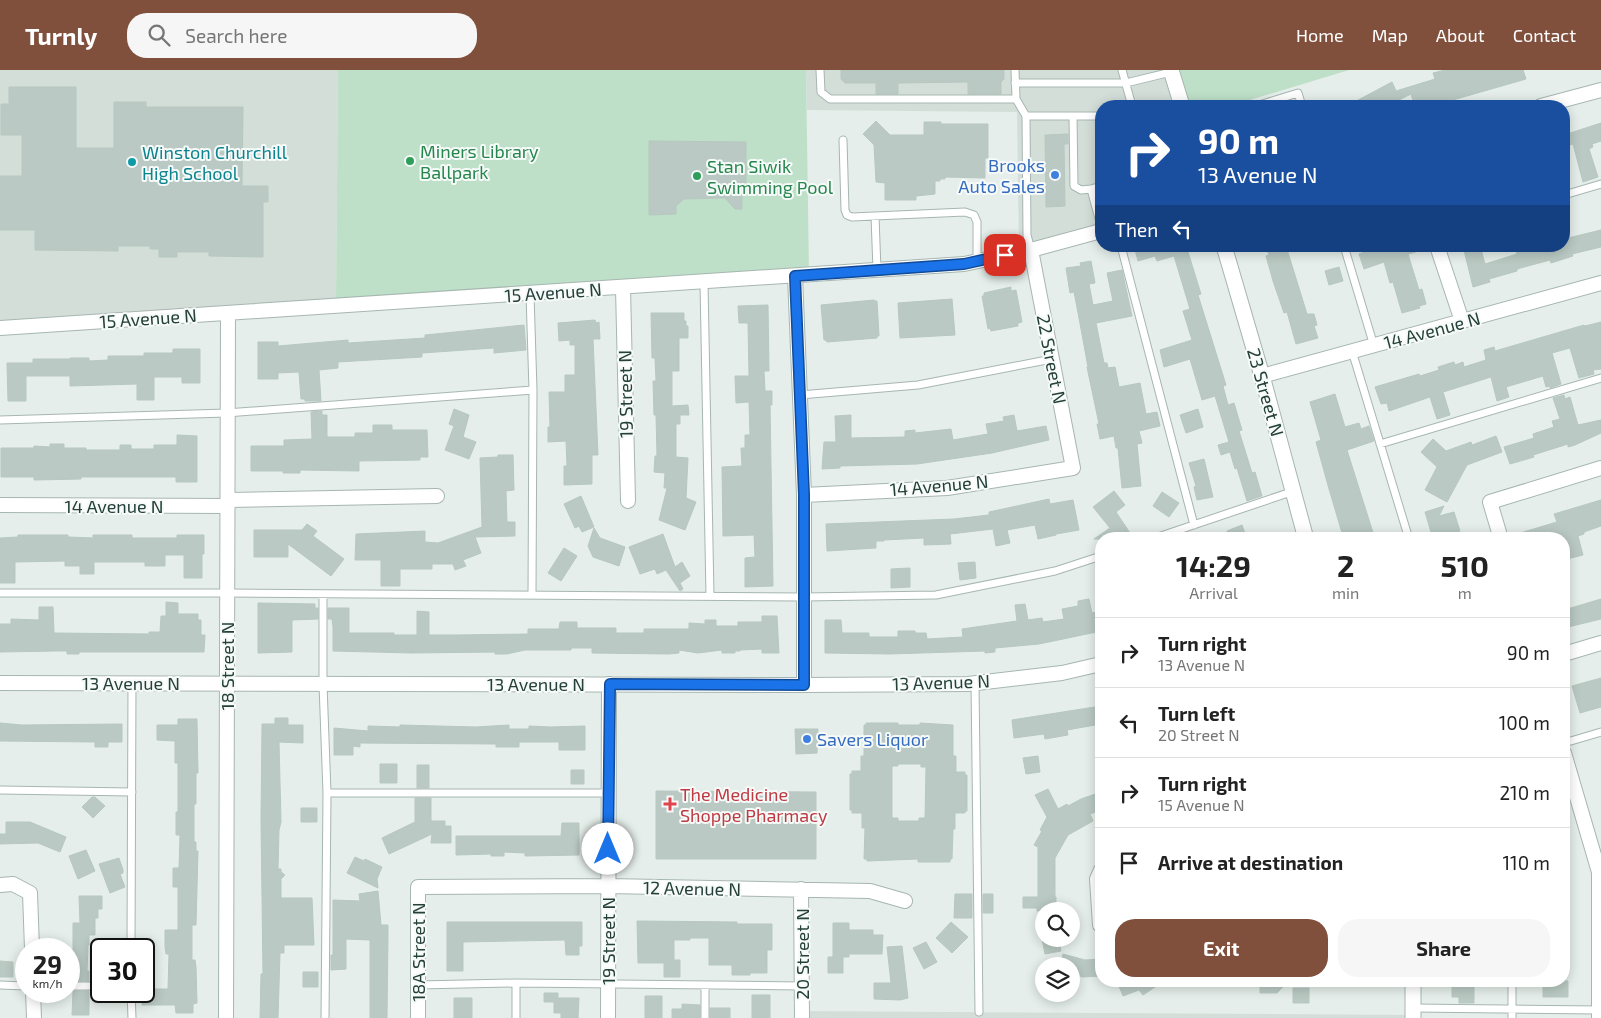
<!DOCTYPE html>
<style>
:root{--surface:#fff;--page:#f6f6f6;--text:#222;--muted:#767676;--line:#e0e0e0;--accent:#80503d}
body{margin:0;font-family:"Exo 2",sans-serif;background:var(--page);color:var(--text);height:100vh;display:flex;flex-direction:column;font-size:19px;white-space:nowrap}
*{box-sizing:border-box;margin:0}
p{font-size:16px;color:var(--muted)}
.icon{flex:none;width:28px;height:28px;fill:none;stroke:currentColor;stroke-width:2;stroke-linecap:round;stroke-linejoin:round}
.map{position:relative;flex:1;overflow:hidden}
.drawer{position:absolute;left:1095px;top:462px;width:475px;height:455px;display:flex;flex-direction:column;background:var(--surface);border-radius:20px;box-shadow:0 2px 12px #0003}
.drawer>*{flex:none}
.top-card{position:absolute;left:1095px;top:30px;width:475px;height:152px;border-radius:20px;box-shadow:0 2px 12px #0003;background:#1a4fa0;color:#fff;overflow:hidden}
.tools{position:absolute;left:1035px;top:832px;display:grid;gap:10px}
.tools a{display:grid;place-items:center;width:45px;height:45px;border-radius:50%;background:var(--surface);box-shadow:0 2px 12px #0003;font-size:25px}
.speed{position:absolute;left:15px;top:868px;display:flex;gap:10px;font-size:25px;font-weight:700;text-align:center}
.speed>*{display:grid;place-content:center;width:65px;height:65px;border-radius:50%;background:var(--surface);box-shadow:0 2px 12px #0003;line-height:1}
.speed small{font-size:12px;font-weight:400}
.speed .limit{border:2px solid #111;border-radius:8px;background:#fff;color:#111}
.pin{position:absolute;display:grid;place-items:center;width:42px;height:42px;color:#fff;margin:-21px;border-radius:10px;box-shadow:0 2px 8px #0006}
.me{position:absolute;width:55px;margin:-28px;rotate:0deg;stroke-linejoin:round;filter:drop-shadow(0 0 4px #0008)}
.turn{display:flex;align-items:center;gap:18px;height:105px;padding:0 20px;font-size:22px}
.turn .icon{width:65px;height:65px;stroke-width:2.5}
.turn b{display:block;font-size:35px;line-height:42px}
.then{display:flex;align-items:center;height:48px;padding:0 20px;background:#0003;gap:10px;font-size:19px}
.eta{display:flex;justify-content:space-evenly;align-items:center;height:85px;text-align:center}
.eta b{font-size:30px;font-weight:700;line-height:35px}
.cta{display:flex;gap:10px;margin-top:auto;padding:10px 20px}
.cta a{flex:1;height:58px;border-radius:20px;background:var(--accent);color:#fff;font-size:20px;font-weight:700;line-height:58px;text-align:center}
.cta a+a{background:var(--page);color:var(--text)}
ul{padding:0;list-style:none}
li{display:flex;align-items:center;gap:15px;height:70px;padding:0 20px;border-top:1px solid var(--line)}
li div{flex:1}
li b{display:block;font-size:19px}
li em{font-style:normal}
header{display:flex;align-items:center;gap:30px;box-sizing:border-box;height:70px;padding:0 25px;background:var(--accent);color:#fff}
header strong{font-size:24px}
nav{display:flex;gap:28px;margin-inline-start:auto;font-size:18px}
.search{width:350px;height:45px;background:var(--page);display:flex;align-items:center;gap:12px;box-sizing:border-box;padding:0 18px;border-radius:20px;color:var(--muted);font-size:19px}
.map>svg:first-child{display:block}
.built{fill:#d3ded9}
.green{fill:#bedfc8}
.building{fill:#bac9c3;stroke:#b7c8c1;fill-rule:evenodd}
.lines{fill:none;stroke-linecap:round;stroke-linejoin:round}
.service-casing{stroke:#a7b6b1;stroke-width:9}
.minor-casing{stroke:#a7b6b1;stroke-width:16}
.tertiary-casing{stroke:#a7b6b1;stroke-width:17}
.service{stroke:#fff;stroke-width:7}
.minor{stroke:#fff;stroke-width:14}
.tertiary{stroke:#fff;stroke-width:15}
.route-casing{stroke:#114b97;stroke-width:12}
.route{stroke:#1a73e8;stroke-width:9}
.leisure-dot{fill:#2e9e5b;stroke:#f6faf8;stroke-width:2}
.culture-dot{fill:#0f9aa8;stroke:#f6faf8;stroke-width:2}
.shop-dot{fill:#3f7fe0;stroke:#f6faf8;stroke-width:2}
.health-dot{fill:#e0444e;stroke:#f6faf8;stroke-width:2}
.labels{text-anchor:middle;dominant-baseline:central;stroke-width:4;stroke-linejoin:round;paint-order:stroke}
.leisure-label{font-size:18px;fill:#27864d;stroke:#f6faf8;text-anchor:start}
.culture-label{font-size:18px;fill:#0d838f;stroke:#f6faf8;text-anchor:start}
.shop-label{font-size:18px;fill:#366cbe;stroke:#f6faf8;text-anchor:end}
.street-label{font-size:18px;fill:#244039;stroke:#f6faf8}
.health-label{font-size:18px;fill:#be3a42;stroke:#f6faf8;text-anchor:start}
</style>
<header>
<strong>Turnly</strong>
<div class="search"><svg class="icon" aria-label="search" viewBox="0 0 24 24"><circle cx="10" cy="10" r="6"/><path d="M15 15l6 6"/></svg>Search here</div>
<nav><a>Home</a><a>Map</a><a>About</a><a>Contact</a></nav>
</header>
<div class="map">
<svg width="1601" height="948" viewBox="0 0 1601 948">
<rect width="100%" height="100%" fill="#e5eeea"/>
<path class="built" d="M0,0H338L336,236L0,258Z
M806,0H1171L1182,36H1101V160L1019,182L1017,42L807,40Z
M802,941L1413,945V948H802Z"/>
<path class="green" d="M338,0H806L809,205L336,236Z
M1171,0H1349L1230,36H1182Z"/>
<path class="building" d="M841,0H1004V9L1001,12V24H968V12L898,13V24H876V13H845L841,9Z
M1445,0H1523L1526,9L1432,36H1424L1423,32L1414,34L1411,24L1387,36H1347L1392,12L1396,21L1435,9L1433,3Z
M9,17H76V78H114V32H146V37H243L242,116H268V132H263V187L209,186V182H177V187H159V179H150V176H118V181L35,180V160H0V106H22V65H1V34H9Z
M876,51L890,65H924V52H941V54H988V88H985V108L945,107V109H940V111H935V124L916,126V130H885V113L876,112L874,75L863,64Z
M1601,53V71L1592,74L1593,77L1589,79L1598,107L1583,112L1573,74L1564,77V65Z
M1068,64V74H1064L1065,136L1046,137L1045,65Z
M649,71L746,72V118H742V139H735L725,128L684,129L676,136V144L649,145Z
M1601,160V177L1572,184L1573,186L1551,193L1550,190L1517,199V201L1489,209L1490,212L1473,217L1463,176H1480L1485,194L1517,184L1516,181L1533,176H1564V169Z
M1134,176H1197V179L1188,182L1201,224L1198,225L1226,315L1223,316L1228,335L1234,333L1242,360L1239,361L1252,403L1255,402L1262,426L1247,431L1237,398L1235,399L1230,382L1221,385L1218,375L1229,372L1215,326L1202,330L1190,289L1164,297L1160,280L1192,270L1183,241L1190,239L1174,186L1157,191L1155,186L1138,191Z
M1266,176H1286L1307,244H1314L1317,255L1314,256L1318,268L1296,274L1287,242L1284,243L1273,211L1266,186L1269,185Z
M1382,176H1426V179L1408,184L1419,220L1422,219L1426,234L1419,236L1420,238L1402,243L1393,212L1390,213L1384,192L1364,199L1359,184Z
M1091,191L1095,213L1089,214L1093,235L1113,231L1107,203L1122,200L1132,246L1096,253L1104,293H1107L1108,298L1115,297L1119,317L1140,313L1146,344L1157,342L1160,356L1139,361L1142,373L1137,374L1141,416L1122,418L1118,378H1116L1114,366L1100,369L1097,354H1099L1087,297H1088L1079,248L1074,222L1070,223L1066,198L1081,196L1080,193Z
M1339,197L1343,211L1329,215L1325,201Z
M1011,217V221L1016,220L1022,252L1018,253V256L991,261L990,258L988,259L982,226H984V223Z
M952,229L955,265L900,268L898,233Z
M874,230L875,231H877L879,266H877V268L827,272L826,270H824L821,235Z
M768,235L769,301H764L765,321H772V335H770L773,516L745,517V488L755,487L754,465L723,466L722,397L742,396L741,378H745V365H750L749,332L736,333L735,306H749L748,253H739L738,236Z
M651,243H684V251H686V256H688V268H679V301H672V336L688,335L689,345H680V354H676V387L688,388L686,428L696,432L685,460L659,450L667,418H664L665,403L654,402L655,386H657L656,345H654L653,311H656L655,288H652Z
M595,250L596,253L599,252L600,269H593L598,385H592V414L564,415V396H567L566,371L548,372V357H550L549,322H565V305H575V275H570V270L559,271L558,253Z
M1601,252V299L1593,300L1594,304L1579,308L1570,278L1552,283L1561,314L1550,318V316L1546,317L1543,306L1506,317L1509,327L1497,331L1491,307L1443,322L1450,345L1437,349L1430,327L1389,341L1387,333L1381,334L1375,317L1419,304L1420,306L1439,300L1438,297L1454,292L1455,295L1463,292L1464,297L1486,290L1484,280L1494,277L1495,281L1584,255L1585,256Z
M524,255L526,280L494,283V278L422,283V287L338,292V298L319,300L321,331H305V329H301L299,302L278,303V309H258V272H278V276L348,270V273L425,268V265Z
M173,279H200V313H182V307H154V330H137V314L70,316V306H26V331H8L7,293H33V289H70V288H89V291L108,290V286H144V283H173Z
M1335,324L1345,357L1359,353L1361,359L1369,356L1374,371L1347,380L1375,469H1346L1344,462L1342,463L1329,419L1316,372L1321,370L1310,332Z
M1564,325L1565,329L1570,327L1578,355L1601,350V363L1575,375L1568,377V374L1533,385L1534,387L1510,394L1504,377L1534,368L1533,364L1554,357L1552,351L1560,349L1553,328Z
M454,339L469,345L463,367L476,372L469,389L445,380L454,356L449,354Z
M1198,339L1203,357L1186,363L1180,345Z
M322,341V345H327V367H355V363H373V355H392V360H427L428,387H420V390L359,391V401L300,400V403H283V401H251V376H284V370L312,369L311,342Z
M851,345V368L905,367V361L915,360V363L951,359L953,370L988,364L986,354L1004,351L1003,347L1014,345L1017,361L1046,356L1049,370L992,383L917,394L840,396V398L822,399L824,372H836L835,346Z
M177,365L197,366V412H176V407H81V409L34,410V407H1V378H34V376L50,377V374H64V378H86V380H120V375H131V379H154V375H177Z
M1496,366L1502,382L1467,395L1447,432L1425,420L1437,397L1421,382L1433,369L1446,381L1471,372L1472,375Z
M498,385H513L514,420L506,421L507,452H515V466L475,467L481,483L463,490L466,496L455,500L453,494H432V499H400V516H381V490H355L356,464L425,461V472L438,473L482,457L480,388L498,387Z
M1204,389L1213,427L1197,430L1194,417L1196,416L1189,393Z
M1114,421L1125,435L1116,442L1134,469H1094L1110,458L1093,437Z
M1162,422L1179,433L1169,447L1153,436Z
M581,426L594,457L582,462L579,456L575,458L564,434Z
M1049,429L1050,434L1073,430L1079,460L1056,464V465L1038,469L1035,455L1007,460L1010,473L996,476L993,459L950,464L951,474L924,475V468L884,470V471H876V478L827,481L826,454L954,449L989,445V442Z
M1601,430V456L1584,462V464L1578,466L1583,485L1567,489L1564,480V469H1510V466L1557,452L1554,444Z
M1444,436L1439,446L1454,442L1460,461L1433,469L1425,442Z
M307,454L317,461L313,466L344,489L331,506L288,474V487H254V460H302Z
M1242,455L1247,469H1230L1227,461Z
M594,458L600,468L625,477L619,496L593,487L588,476Z
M663,464L675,497L682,492L690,506L680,513L683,519L680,521L666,500L657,504L655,499L640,504L629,477Z
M18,465H68V467L93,468V465H132V468H177V465H204V484H202V508H184V485H165V496H145V492H94V504H80V496H65V491L15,492V513H0V468L18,467Z
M564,478L577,486L561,511L548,503Z
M975,492L976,508L960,510L958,493Z
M910,498V517L891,518V499Z
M1089,529L1092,543L1101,541V561L1063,569L1039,574L995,578V582L985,583V581L889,584L825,583V550H841L842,563H869V567H898V561H915V563H926L927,569L963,567L962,559L1017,551L1015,535L1025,534L1028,550L1042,548L1043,552L1064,549L1062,539L1078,536V531Z
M1601,529V549L1564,558V540Z
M166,532L178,533V544H198V550H201V565H205L204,582H79V584H67V581H56L0,582V554H11V549L39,550V537H53L54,563L149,564V562H160L161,546H166Z
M258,533L315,534V538H318V549L292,550V582L258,583Z
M328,538H349V563H394V565H417V541L429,542V565H455L528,564V559H559L560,552H577V558H616V563H644V559H689V553L705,554V550H716V556H738V552H762V546H777L779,583H762V579L740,580V581H735V583H722V580L698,583L679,580V583L669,584L592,583V578H571V580H525L507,584H495V582L412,583L333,581V557L332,549H328Z
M1601,608V637L1580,643L1572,616Z
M1101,636V654L1067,660L1068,665L1045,669L1044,664L1014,668L1012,650Z
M275,648H288V655H303V673L279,672L281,752L279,760L278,799H281V802L285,805L281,809V828H312L314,875H284V883H280L278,948H260L261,904H263L261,750L262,654H275Z
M178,649H197L198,703H196V734H194V772H196V781H198L196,855H192V890H195L196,897L197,933L193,934V943H176L175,935H142V921L144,919H168L169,884H166L165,877V860H178V817H173V798H179L180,765H176V742H178V693H175V671L157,670V655H178Z
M0,653L22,655L122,654V672H108V677H95V672L0,671Z
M866,653H898V655H920V653L953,655V686H956V702H965V705H967V741H965V743H955V759H953L952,789H950V792H918V789L867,791V789H864L865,758H862V743H852V740H850V704H852V701H861V686H864V655H866ZM898,694H921V697H926L925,748H919V751H898V748H892V696H898Z
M400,655L476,657L509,655V659H529V656L550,657L585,656V680H559V672H519V677H496V674L360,673V677L353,676V685H334V658L368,661V656L400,657Z
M795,659H818L817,683L796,684Z
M1038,686L1040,702L1026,704L1023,688Z
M380,694H397V713H380Z
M417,695H429V718H417Z
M571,700H584V714H571Z
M1048,719L1058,739L1067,734L1068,736L1081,729L1101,722V740L1090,744L1093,751L1068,765L1055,788V827H1056V840L1037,841V838H1023V827H1038V777L1034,775L1042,761L1040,760L1047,747L1035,725Z
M656,721L816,722V789H656Z
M92,727H95L105,736L93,748L82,737Z
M415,728H431V751H445V756H451V773H431L432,764L389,784L382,768L415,752Z
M301,738H317V752H301Z
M6,752H30L66,767L60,782L38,773L0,774V764H6Z
M562,753H579V785L525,786V783L504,782V786H491V784L456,785V766H561Z
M86,780L95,801L78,809L69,786Z
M355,787L364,791L365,789L382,797L377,809L378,818L347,803Z
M119,788L123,800V803L120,804L125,817L110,823L99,794Z
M378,821L381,855H388V865L387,948H370V870L346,869V899L331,900V885H333V830L360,831L359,824Z
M955,824H972V848H954Z
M983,824H993V843H983Z
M79,826H102V839H98V848H95V865H89V875H88L87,901H89V911H73V903H70V893H69V882H73V853H80Z
M637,851L737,852V854H772V880H767V903H750V905H732V895H709V868H690V870H674V890H680V907H664V893H638Z
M447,852H582V876H579V885H566L565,870L463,872V901H447Z
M951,852L968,867L952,883L936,868Z
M833,853H849V860H873V865H883L882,884H849V887H843V903H828V887H833Z
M1042,869H1059L1061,881L1045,884Z
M926,872L937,892L924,899L913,878Z
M902,876L908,928L900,930L874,929V913H891L887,877Z
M1063,884L1085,890L1101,889V906L1083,907L1071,903V896H1060Z
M0,891L13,892V907H0Z
M303,902H318V917H303Z
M1117,911H1164L1143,925L1139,920L1123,926Z
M1260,911H1289L1277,923H1260Z
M1452,911H1474V933H1459V927H1452Z
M1543,911H1568V927H1543Z
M1293,918H1309V933H1293Z
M73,921H89V945H72Z
M544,923H558V928H579L578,948H561V943H554V932H544Z
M752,925H770V948H752Z
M645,926H662V948H645Z
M454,928H472V948H454Z
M682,934L700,935V948H672V939H682Z
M710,938H730V948H710Z"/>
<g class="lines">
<defs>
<path id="service" d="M820,0L821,22L830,29H1016L1015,0
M1122,0L1132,36
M1015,13H1126L1171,2
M1016,29L1026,46H1101
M1256,36L1298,23L1302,36
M1026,46L1027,165L1031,180
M1073,46L1074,116L1081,120L1091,119
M843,70L845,140L847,145L852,147L965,142L974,145L977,152V191
M1101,116L1091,119L1101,156
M1564,125L1601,114
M875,146L877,200
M1121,176L1194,455
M1344,176L1374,276
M704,213L710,526
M530,224L533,320L532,525
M1352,281L1409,469
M800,325L918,315L1052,289
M0,350L226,343L533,320
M1380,374L1601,308
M1152,469L1294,421
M0,523H227L804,527L936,525L1055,501L1101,486
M323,524V614L327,723L325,948
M975,613L979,942
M1564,673L1601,662
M0,720L132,722
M327,723H609
M131,879L132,612
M0,915L26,916
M418,915L516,913L802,916
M705,915V948
M69,916H101
M131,921L132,948
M1413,938L1601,940
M516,948V913
M1512,948V911"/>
<path id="minor" d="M1541,36L1601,20
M1437,176L1462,251
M795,206L804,425V615
M623,218L628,431
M0,258L964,194L1031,180L1101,161
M1262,306L1601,213
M804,425L947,418L1073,398L1031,180
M228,430L437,426
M0,435L228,436
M1501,469L1490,432L1601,398
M1564,584L1601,573
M0,613L804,615L968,614L1062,603L1101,594
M1564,683L1599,802V948
M0,815L13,814L30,823L32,879
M801,819L802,948
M1100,855L1097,809L1101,800
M33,921L34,948
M226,948L228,243
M418,948V817L608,816L870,821L905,831
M608,948L609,614"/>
<path id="tertiary" d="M1171,0L1182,36
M1224,176L1262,306L1306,469
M1413,948V911"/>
</defs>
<use href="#service" class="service-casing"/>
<use href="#minor" class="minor-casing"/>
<use href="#tertiary" class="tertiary-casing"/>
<use href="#service" class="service"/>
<use href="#minor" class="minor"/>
<use href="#tertiary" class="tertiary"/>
</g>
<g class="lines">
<defs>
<path id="route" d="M608,779L610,614L804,615V425L795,206L964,194L1005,185"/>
</defs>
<use href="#route" class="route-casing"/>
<use href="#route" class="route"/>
</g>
<g class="leisure-dot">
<circle cx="410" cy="91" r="5"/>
<circle cx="697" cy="106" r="5"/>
</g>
<circle class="culture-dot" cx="132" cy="92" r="5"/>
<g class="shop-dot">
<circle cx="1055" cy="105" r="5"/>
<circle cx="807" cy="669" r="5"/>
</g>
<path class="health-dot" d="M667.5 726.5h5v5h5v5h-5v5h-5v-5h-5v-5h5z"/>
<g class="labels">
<g class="leisure-label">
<text x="420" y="81">Miners Library<tspan x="420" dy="21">Ballpark</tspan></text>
<text x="707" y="96">Stan Siwik<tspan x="707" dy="21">Swimming Pool</tspan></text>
</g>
<g class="culture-label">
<text x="142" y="82">Winston Churchill<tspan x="142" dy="21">High School</tspan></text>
</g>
<g class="shop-label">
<text x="1045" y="95">Brooks<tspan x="1045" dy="21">Auto Sales</tspan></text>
<text x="817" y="669" text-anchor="start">Savers Liquor</text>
</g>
<g class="street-label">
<text transform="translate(553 222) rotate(-4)">15 Avenue N</text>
<text transform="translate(148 248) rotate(-4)">15 Avenue N</text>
<text transform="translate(1432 260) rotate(-15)">14 Avenue N</text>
<text transform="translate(1052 289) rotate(79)">22 Street N</text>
<text transform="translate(1266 322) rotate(74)">23 Street N</text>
<text transform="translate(625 324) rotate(-91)">19 Street N</text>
<text transform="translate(939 415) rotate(-5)">14 Avenue N</text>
<text x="114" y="436">14 Avenue N</text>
<text transform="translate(227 596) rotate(-90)">18 Street N</text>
<text transform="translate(941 612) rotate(-2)">13 Avenue N</text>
<text x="131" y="613">13 Avenue N</text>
<text x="536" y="614">13 Avenue N</text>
<text transform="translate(692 818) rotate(1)">12 Avenue N</text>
<text transform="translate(608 871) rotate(-90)">19 Street N</text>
<text transform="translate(418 882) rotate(-90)">18A Street N</text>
<text transform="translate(802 884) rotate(-90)">20 Street N</text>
</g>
<g class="health-label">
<text x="680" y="724">The Medicine<tspan x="680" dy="21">Shoppe Pharmacy</tspan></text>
</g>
</g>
</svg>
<div class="tools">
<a><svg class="icon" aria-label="search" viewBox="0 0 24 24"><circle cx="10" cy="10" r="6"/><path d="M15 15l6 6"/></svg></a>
<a><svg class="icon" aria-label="layers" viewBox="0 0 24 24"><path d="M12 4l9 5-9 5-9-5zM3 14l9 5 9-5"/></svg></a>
</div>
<div class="speed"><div>29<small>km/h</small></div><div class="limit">30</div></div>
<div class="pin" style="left:1005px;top:185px;background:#d93025"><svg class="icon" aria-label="arrive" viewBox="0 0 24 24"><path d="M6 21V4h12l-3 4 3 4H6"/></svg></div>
<svg class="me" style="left:608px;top:779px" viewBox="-20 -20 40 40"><circle r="19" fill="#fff"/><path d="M0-13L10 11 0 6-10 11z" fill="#1a73e8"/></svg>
<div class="top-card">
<div class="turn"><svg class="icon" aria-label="right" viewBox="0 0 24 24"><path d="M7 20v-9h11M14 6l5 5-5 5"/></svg><div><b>90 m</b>13 Avenue N</div></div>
<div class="then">Then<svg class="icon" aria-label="left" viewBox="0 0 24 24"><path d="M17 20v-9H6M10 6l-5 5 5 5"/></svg></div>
</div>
<section class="drawer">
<div class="eta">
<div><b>14:29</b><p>Arrival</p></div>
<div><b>2</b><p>min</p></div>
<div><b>510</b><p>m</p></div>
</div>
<ul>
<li><svg class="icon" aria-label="right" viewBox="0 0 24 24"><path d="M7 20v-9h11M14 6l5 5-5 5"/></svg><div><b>Turn right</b><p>13 Avenue N</p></div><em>90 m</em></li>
<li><svg class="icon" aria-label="left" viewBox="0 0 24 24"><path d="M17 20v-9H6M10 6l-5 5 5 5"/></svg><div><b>Turn left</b><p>20 Street N</p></div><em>100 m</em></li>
<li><svg class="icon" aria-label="right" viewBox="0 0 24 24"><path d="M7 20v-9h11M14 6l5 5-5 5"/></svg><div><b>Turn right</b><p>15 Avenue N</p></div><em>210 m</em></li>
<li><svg class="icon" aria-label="arrive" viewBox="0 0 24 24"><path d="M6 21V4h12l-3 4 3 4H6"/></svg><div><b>Arrive at destination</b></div><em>110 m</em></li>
</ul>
<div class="cta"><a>Exit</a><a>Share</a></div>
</section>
</div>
